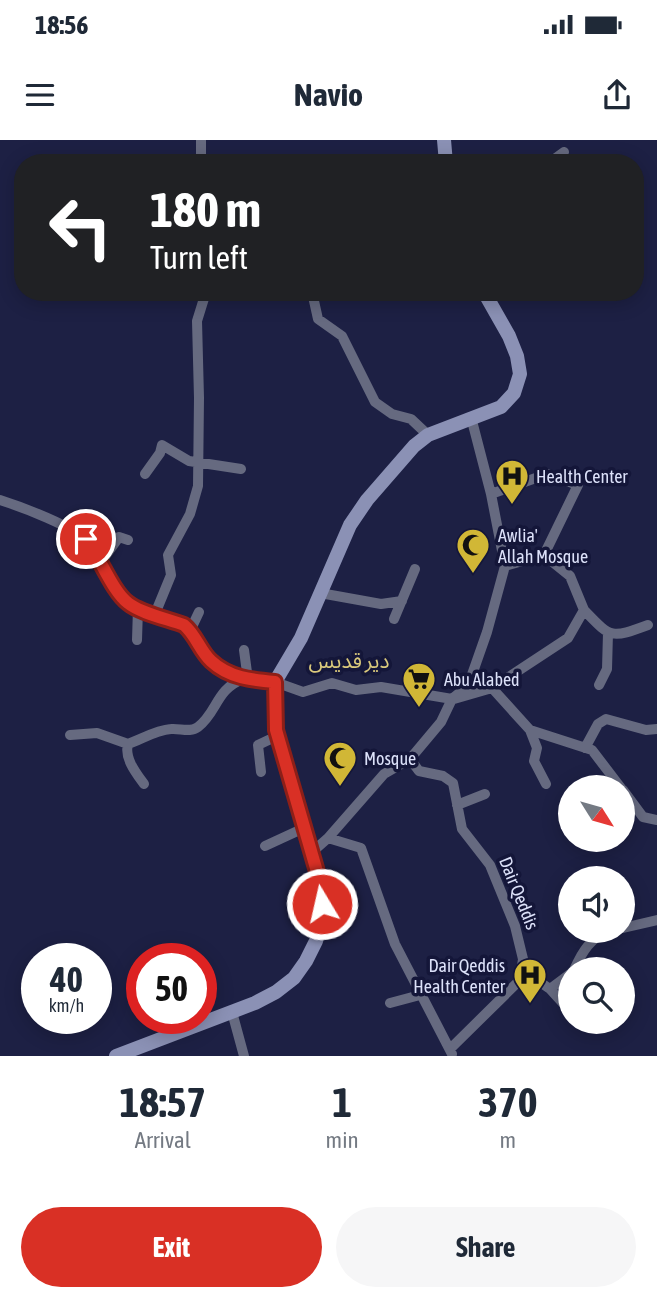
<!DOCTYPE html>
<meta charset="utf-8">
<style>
:root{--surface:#fff;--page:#f6f6f7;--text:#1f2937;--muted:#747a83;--accent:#d93025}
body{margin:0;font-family:"Asap Condensed","Noto Sans Arabic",sans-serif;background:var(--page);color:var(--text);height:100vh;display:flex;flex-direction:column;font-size:26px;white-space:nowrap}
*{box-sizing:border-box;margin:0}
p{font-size:23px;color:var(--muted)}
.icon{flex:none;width:38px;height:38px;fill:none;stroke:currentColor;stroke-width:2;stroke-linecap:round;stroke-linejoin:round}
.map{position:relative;height:916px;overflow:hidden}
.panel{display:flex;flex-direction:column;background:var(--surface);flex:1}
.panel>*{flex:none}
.banner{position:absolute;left:14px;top:14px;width:630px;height:147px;border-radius:28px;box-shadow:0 4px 18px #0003;background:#202124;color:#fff;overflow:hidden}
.needle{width:46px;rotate:127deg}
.buttons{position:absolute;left:558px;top:635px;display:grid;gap:14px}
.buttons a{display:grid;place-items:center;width:77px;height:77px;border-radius:50%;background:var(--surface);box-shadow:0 4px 18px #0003;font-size:35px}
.speed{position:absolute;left:21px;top:803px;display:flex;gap:14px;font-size:35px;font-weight:700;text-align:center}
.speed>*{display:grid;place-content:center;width:91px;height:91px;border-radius:50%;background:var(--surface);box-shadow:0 4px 18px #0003;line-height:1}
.speed small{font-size:18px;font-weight:400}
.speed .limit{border:10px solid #d22;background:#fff;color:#111}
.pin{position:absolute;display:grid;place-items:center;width:60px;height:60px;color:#fff;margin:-30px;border:4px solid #fff;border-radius:50%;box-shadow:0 2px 7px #0007}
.me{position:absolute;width:77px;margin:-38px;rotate:351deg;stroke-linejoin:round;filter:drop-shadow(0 0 5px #0008)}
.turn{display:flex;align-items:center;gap:24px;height:147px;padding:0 21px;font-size:32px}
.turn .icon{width:91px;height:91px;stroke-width:2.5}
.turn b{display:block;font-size:49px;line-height:60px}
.eta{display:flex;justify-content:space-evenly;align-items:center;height:119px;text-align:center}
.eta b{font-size:42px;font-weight:700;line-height:49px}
.action{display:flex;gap:14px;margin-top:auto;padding:14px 21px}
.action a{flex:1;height:80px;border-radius:42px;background:var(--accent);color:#fff;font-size:28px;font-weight:700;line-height:80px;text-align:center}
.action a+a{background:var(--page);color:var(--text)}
.status{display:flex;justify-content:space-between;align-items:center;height:49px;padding:0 35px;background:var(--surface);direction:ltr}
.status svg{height:19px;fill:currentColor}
header{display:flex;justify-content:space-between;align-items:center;height:91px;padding:0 21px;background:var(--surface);font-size:32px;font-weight:700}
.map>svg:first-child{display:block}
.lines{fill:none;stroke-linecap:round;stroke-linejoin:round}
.minor{stroke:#666a80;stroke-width:10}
.secondary{stroke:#8b91b5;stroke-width:14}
.route-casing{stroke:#8d1f18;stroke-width:18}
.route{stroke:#d93025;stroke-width:12}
.labels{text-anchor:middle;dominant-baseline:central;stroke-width:7;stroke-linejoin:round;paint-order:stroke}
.poi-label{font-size:18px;fill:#dce1f9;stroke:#141639;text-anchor:start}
.street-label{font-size:18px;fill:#dce1f9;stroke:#141639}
.quarter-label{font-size:21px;fill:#dac97c;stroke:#141639}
</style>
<div class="status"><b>18:56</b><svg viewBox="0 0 49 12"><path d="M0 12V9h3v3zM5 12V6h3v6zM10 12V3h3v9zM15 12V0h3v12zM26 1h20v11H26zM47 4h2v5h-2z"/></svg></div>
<header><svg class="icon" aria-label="menu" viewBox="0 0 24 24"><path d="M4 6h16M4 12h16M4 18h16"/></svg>Navio<svg class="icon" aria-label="share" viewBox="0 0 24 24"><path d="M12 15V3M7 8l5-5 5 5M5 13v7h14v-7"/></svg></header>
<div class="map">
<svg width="657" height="916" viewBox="0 0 657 916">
<rect width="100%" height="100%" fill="#1d2044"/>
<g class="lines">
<path class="minor" d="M201,23V0
M549,23L564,12
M206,152L197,181L199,258L198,346L190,374L168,415L171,435L155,474L184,485L190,491L211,521L243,539L275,542L303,552L332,543L356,550L381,547L452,559L441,582L410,619L384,634L328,698L311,713
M312,152L318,179L342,196L375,262L392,274L411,279L428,295
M145,334L160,313L162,305L189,321L241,329
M491,354L547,334L578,345L544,415L570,436L584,470L568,498L492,548
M0,360C22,367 73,386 88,402C104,419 108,452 130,465C137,469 147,471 155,474
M101,422L119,397L128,400
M505,426L544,415
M320,453L381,464L402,461
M584,470C611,498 610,499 648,485
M394,479L415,429
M190,491L199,472
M137,500L138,468
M244,510L248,540
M599,545L607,529L608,493
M452,559L468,546L487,492L505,426L491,354L471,277
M454,559L492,548L530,590L592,610L621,648
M530,590L537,608L534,621L546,644
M70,595L97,593L128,604C142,599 156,590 171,589C180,588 190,593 198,587C217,573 216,549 243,539
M128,604C124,618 136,633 144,644
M585,608L598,584L606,579L646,590L657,589
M410,619L419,631L443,636L453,643L462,689L490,725L515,786L523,819L520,840L450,909
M261,632L258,605L277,596
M623,650L643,677L657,680
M457,665L485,654
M328,698L361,708L395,804L452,914
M265,706L304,688
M623,788L657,780
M521,829L550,849L570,871
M574,830C582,812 591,796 611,791
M550,849L570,834
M390,863L420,855
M232,872L244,916
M583,882L584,883"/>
<path class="secondary" d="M444,0L446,23
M116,916L255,863L276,852L294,838L306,821L316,801L321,784L322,764L320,742L276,590L275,542L301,498L350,385L367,360L414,306L428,295L501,267L514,253L520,234L517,216L509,196L484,152"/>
</g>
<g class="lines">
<defs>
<path id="route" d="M86,399C100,417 112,451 128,463C140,473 168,479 184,485C196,495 200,511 211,521C229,538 252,540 275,542L276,590L320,742L322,764"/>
</defs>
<use href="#route" class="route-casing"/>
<use href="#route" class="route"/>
</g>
<defs>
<symbol id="hospital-pin" viewBox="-11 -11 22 30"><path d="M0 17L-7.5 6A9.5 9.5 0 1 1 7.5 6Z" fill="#d1b736" stroke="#141639"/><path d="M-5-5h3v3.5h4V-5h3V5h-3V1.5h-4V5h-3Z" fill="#111"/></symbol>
<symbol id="mosque-pin" viewBox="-11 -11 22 30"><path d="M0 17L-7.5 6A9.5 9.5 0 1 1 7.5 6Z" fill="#d1b736" stroke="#141639"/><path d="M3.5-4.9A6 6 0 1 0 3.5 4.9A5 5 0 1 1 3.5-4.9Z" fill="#111"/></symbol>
<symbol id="supermarket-pin" viewBox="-11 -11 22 30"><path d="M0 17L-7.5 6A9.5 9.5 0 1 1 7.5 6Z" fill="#d1b736" stroke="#141639"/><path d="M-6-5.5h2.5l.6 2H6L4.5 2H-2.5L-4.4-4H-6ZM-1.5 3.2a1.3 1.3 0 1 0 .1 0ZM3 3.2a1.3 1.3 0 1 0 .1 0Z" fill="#111"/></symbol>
</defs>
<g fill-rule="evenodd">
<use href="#hospital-pin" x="493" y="317" width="38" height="52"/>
<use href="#mosque-pin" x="454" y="386" width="38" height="52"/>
<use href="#supermarket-pin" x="400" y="520" width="38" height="52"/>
<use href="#mosque-pin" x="321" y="599" width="38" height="52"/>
<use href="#hospital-pin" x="511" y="816" width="38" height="52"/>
</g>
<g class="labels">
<g class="poi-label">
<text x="536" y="336">Health Center</text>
<text x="498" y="395">Awlia'<tspan x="498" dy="21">Allah Mosque</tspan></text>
<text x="444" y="539">Abu Alabed</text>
<text x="364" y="618">Mosque</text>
<text x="505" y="825" text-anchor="end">Dair Qeddis<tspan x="505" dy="21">Health Center</tspan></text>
</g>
<g class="street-label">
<text transform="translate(519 753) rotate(68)">Dair Qeddis</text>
</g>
<g class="quarter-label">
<text x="349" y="520">دير قديس</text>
</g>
</g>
</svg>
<div class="buttons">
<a><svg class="needle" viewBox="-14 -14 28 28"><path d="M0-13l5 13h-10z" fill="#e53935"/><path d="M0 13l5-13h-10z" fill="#747a83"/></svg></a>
<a><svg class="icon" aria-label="sound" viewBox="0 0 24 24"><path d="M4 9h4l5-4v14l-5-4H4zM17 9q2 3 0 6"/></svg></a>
<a><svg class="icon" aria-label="search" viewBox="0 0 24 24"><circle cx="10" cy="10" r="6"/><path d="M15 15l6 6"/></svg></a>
</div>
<div class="speed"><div>40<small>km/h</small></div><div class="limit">50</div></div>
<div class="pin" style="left:86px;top:399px;background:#d93025"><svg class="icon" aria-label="arrive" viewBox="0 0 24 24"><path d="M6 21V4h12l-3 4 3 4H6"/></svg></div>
<svg class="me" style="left:322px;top:764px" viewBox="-20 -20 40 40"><circle r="17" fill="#d93025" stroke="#fff" stroke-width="3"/><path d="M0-11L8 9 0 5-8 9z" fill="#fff"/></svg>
<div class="banner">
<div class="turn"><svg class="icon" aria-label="left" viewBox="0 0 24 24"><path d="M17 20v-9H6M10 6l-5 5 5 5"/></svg><div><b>180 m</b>Turn left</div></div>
</div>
</div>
<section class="panel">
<div class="eta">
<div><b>18:57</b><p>Arrival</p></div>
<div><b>1</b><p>min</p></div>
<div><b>370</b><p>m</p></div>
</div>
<div class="action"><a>Exit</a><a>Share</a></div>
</section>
